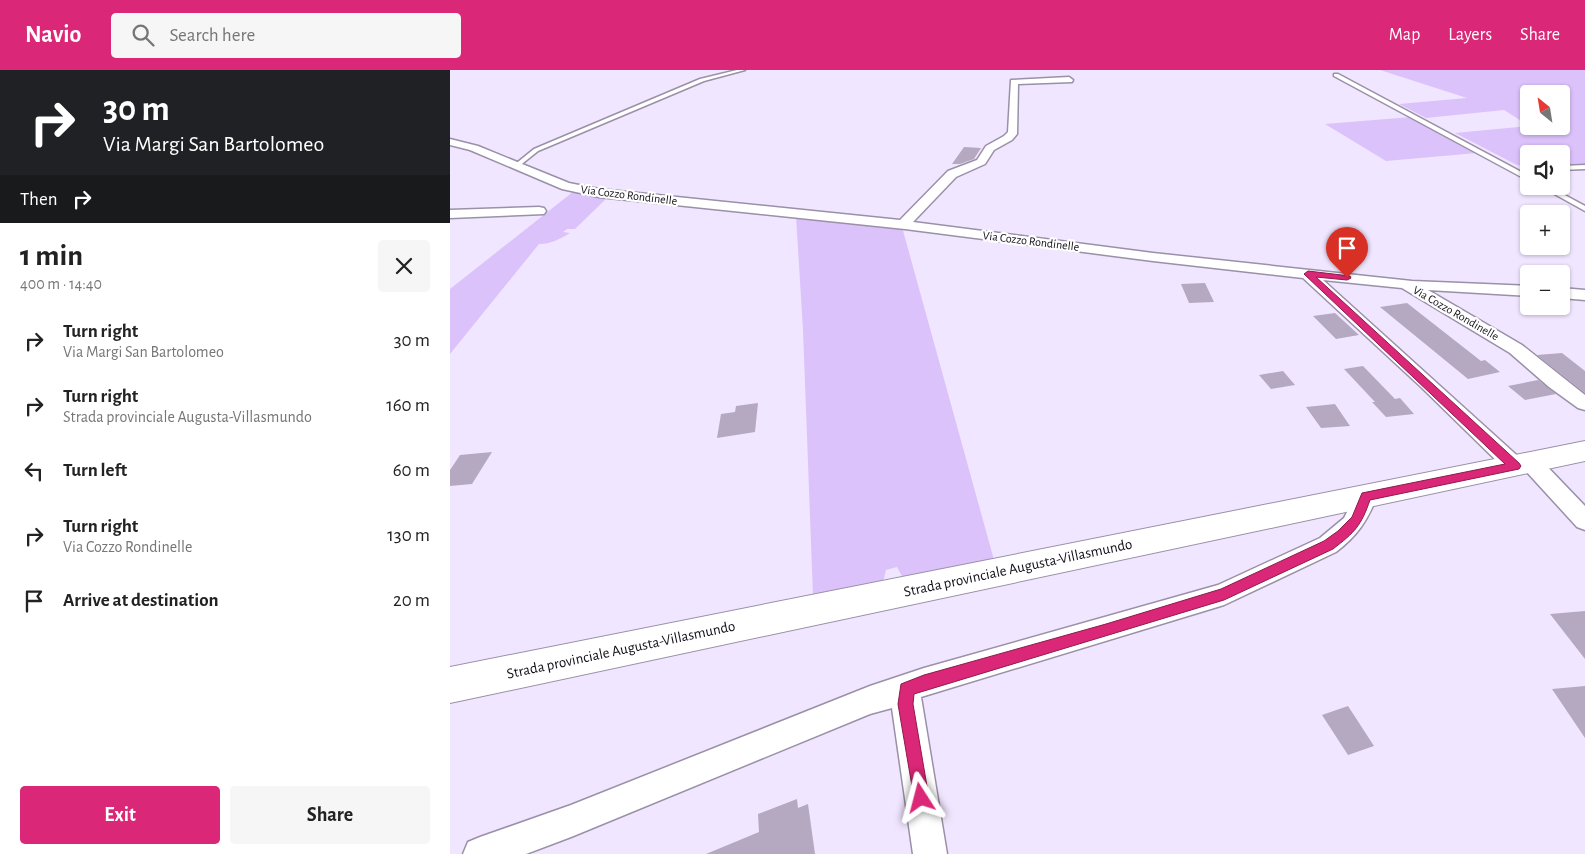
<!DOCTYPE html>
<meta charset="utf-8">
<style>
:root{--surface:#fff;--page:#f6f6f6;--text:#222;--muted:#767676;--accent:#db2777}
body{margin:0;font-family:"Alegreya Sans",sans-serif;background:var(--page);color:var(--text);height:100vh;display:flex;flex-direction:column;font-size:19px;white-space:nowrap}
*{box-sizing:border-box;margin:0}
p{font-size:16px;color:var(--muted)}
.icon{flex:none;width:28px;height:28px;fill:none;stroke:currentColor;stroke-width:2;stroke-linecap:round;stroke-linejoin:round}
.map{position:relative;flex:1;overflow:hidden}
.details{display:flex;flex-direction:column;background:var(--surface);width:450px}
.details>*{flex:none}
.top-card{background:#202124;color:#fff;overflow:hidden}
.needle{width:32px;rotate:330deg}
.fabs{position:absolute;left:1070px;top:15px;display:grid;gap:10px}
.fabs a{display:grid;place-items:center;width:50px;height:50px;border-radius:5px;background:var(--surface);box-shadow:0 1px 4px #0004;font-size:25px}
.pin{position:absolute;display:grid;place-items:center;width:42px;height:42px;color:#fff;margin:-51px -21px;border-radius:50% 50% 50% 0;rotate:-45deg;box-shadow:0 0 5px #0007}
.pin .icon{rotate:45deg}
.me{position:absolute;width:55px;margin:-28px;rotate:351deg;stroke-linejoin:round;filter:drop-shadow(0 0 4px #0008)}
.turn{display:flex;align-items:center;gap:18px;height:105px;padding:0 20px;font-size:22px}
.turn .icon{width:65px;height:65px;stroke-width:2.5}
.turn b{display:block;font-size:35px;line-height:42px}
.then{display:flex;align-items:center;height:48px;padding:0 20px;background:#0003;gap:10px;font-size:19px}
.round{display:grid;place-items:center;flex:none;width:52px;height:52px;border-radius:5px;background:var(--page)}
.summary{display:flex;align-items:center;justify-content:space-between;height:85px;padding:0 20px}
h1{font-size:30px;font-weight:600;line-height:38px}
.action{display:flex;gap:10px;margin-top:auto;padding:10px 20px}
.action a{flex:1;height:58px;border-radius:5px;background:var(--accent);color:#fff;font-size:20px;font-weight:600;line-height:58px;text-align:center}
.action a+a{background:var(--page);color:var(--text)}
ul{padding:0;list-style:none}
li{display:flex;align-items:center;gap:15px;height:65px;padding:0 20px}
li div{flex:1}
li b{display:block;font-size:19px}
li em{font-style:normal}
header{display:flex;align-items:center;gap:30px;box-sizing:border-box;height:70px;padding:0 25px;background:var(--accent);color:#fff}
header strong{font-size:24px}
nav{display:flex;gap:28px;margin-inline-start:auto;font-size:18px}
.search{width:350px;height:45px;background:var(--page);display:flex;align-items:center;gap:12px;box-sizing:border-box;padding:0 18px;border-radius:5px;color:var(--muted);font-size:19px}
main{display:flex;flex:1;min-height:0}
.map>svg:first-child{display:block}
.green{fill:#dcc2fa}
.building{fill:#b4a9c1}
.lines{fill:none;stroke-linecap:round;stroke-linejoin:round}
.lane-casing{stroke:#9a90a7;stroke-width:3}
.street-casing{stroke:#9a90a7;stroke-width:3}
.secondary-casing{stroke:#9a90a7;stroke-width:2}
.lane{fill:#fff;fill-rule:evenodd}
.street{fill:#fff;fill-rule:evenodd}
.secondary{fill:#fff;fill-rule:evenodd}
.route{fill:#db2777;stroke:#8e194d}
.labels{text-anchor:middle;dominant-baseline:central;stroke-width:4.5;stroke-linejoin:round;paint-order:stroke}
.far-street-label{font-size:12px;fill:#120e17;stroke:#fff}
.street-label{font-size:15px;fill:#120e17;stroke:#fff}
</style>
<header>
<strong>Navio</strong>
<div class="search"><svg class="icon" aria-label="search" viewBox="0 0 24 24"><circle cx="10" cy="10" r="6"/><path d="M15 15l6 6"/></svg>Search here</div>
<nav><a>Map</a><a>Layers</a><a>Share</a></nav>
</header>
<main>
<section class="details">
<div class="top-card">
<div class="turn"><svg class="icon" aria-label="right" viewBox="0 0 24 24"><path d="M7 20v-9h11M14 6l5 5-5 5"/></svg><div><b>30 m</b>Via Margi San Bartolomeo</div></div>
<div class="then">Then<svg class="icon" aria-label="right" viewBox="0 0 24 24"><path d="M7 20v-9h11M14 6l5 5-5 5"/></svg></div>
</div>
<div class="summary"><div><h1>1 min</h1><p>400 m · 14:40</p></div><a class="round"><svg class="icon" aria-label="close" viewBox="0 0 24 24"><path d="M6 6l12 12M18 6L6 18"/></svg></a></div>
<ul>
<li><svg class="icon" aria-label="right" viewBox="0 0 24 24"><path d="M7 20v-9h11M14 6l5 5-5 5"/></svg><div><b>Turn right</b><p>Via Margi San Bartolomeo</p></div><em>30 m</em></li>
<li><svg class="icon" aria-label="right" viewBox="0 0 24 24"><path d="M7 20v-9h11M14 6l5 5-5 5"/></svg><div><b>Turn right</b><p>Strada provinciale Augusta-Villasmundo</p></div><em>160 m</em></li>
<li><svg class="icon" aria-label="left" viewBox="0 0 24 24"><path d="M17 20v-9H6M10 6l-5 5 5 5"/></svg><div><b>Turn left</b></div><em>60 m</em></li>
<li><svg class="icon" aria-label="right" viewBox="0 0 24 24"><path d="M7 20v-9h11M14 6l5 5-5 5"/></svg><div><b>Turn right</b><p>Via Cozzo Rondinelle</p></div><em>130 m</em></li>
<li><svg class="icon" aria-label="arrive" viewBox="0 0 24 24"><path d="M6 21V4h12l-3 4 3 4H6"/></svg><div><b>Arrive at destination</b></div><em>20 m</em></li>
</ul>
<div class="action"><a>Exit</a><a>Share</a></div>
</section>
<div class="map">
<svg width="1135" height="784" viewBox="0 0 1135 784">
<rect width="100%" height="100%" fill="#f1e6ff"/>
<path class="green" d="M930,0H1135V94L1111,95V84H1079V97L1067,95L1005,63L1079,56H1111V24H1079V56L1054,40L976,48L949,34L1017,28Z
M961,47L1027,83L936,91L875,54Z
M124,121L159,126L125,159H117L113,162L120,163C110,169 101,174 89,174L0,284V219Z
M346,146L452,157L544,490L453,508L447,497L436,500L433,512L363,526L353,260Z"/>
<path class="building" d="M514,77L531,78L524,89L510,94H502Z
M755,213L764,232L739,233L731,214Z
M957,233L1031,291L1035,290L1050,302L1018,309L930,237Z
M885,243L909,265L886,269L863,246Z
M1112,283L1135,301V323L1087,285Z
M913,296L945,329L950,328L964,344L936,347L922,332H925L894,299Z
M833,301L845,315L821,319L809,305Z
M1088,310L1106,324L1075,330L1058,316Z
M308,333L305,362L267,368L271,344L285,342L286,336Z
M885,334L900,356L871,358L856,337Z
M42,382L22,414L0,416V400L10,385Z
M1135,541V589L1100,544Z
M1135,616V668L1102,619Z
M898,636L924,676L898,685L872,645Z
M347,729L348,738L358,734L365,784H256L309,762L308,744Z"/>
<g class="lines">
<defs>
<path id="lane" d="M287,0H295L254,11L88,81L68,97L63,96L84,79L250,9Z
M884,4H888L1079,106V111L884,6Z
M1135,95V99L1111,100V96Z
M1090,116H1098L1135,136V141Z"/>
<path id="street" d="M619,7L623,10L622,12L568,14L567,64L562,70L544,80L535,94L506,107L463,152L703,183L962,211L1079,216V226L978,220L1072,275L1135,325V340L1128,338L1099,317L1060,283L952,218L873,210L1072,390L1073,388L1081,385L1089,388L1135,436V460L1127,457L1074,399L1073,401L1065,404L1057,401L971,317L853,208L703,191L455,159L149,127L112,119L20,80L0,75V69L28,76L119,113L149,119L450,150L498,101L527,90L536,76L554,66L558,62L561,10Z
M89,137L94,138L96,141L94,144L0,148V140Z
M1111,218L1135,220V230L1111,228Z
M916,418L924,420L927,426C918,450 907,466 886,482L774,535L471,627L497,784H463L442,638L420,644L121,767L76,784H13L18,772L30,767L121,735L420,616L474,598L768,515L870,468L894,448L908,420Z"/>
<path id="secondary" d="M1135,371V391L0,633V597Z"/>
</defs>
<use href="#lane" class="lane-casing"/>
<use href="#street" class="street-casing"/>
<use href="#secondary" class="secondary-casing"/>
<use href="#lane" class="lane"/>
<use href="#street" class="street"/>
<use href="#secondary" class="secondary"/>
</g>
<path class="route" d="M858,201L900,206L901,208L897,210L866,207L1069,393L1071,396L1069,399L920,430C911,456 905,462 883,479L774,530L464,624L463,634L479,728L477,734L471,736L465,734L448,634L451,614L474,605L656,554L771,519L874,471L888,461L902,447L912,423L1055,394L855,205L854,204Z"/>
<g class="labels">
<g class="far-street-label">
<text transform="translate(179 125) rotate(7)">Via Cozzo Rondinelle</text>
<text transform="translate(581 171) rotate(7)">Via Cozzo Rondinelle</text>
<text transform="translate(1006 243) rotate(30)">Via Cozzo Rondinelle</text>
</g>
<g class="street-label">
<text transform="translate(568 498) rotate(-12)">Strada provinciale Augusta-Villasmundo</text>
<text transform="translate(171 580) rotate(-12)">Strada provinciale Augusta-Villasmundo</text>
</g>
</g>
</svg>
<div class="fabs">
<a><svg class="needle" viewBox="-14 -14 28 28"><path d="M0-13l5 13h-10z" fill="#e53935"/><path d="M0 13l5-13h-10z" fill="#767676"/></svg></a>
<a><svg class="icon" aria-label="sound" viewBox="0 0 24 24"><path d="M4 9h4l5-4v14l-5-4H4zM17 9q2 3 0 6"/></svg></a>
<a>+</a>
<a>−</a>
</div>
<div class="pin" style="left:897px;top:208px;background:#d93025"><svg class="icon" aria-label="arrive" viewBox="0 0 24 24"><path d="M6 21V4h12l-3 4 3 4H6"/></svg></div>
<svg class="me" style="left:471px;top:728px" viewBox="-20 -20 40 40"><path d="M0-17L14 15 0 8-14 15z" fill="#db2777" stroke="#fff" stroke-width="4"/></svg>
</div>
</main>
